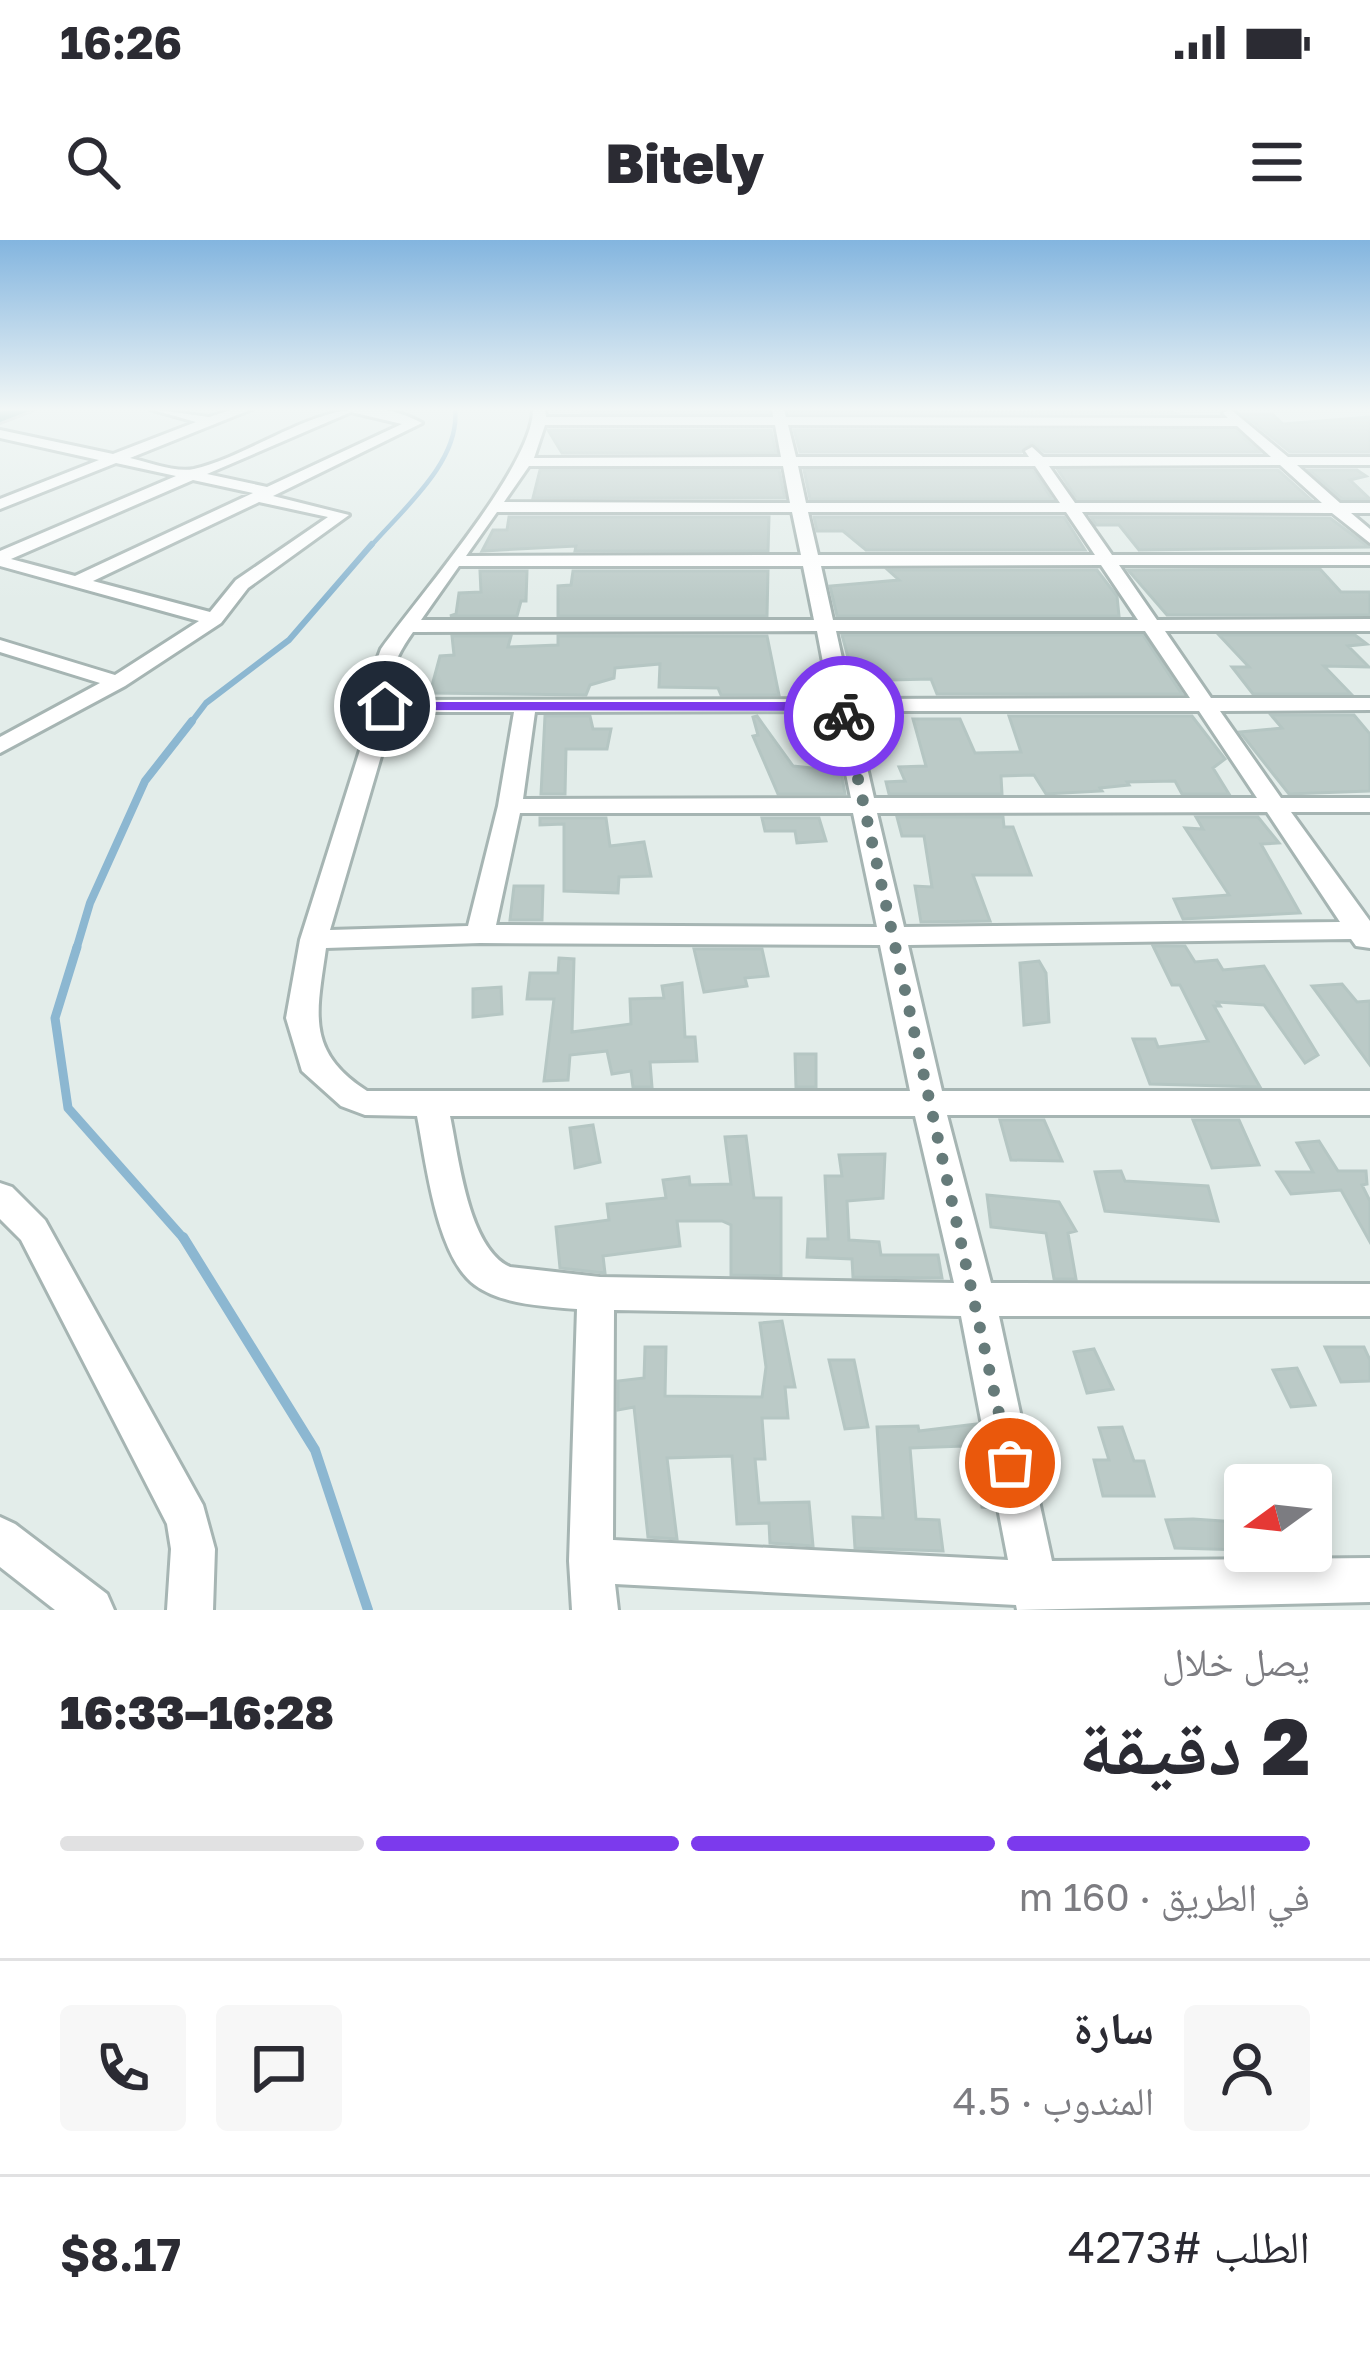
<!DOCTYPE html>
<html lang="ar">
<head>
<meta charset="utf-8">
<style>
	:root { --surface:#fff; --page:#f7f7f7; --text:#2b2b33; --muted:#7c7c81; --line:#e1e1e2; --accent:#7c3aed }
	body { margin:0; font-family:"Golos Text","Noto Naskh Arabic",sans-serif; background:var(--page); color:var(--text); direction:rtl; height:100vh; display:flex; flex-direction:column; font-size:45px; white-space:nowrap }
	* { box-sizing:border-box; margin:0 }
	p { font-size:39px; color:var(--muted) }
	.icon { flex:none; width:66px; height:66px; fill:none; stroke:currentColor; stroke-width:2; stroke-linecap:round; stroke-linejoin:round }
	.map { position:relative; height:1370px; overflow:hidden; direction:ltr }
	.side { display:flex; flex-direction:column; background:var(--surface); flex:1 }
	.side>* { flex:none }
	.needle { width:78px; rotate:255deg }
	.controls { position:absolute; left:1224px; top:1224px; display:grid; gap:24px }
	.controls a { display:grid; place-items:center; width:108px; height:108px; border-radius:12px; background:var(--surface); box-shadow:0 6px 18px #0003; font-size:60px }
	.pin { position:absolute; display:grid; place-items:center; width:102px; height:102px; color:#fff; margin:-51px; border:6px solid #fff; border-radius:50%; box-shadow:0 3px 12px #0007 }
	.courier { position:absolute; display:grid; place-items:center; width:120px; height:120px; margin:-60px; border:9px solid #7c3aed; border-radius:50%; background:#fff; color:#222; box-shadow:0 3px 15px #0007 }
	.head em { font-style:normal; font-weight:800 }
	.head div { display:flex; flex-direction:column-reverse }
	.head { display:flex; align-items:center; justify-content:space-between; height:204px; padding:0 60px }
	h1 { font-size:78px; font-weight:800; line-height:90px }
	.bar { display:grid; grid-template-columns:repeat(4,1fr); gap:18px 12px; align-content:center; height:144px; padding:0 60px }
	.bar i { height:15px; border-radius:9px; background:var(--line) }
	.bar .active { background:var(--accent) }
	.bar p { grid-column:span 4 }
	.line { display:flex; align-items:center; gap:30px; padding:0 60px; border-top:3px solid var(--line) }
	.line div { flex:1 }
	.round { display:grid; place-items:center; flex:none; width:126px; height:126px; border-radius:12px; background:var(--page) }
	.status { display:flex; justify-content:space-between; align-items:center; height:84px; padding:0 60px; background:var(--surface); direction:ltr }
	.status svg { height:33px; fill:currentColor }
	header { display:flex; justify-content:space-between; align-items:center; height:156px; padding:0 60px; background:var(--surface); font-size:54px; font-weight:800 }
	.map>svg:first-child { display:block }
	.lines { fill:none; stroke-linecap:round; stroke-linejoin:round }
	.stream-far4 { stroke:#8cb7d1; stroke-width:4.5 }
	.stream-far3 { stroke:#8cb7d1; stroke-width:6 }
	.stream-far2 { stroke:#8cb7d1; stroke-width:8 }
	.stream-far1 { stroke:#8cb7d1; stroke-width:9 }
	.stream { stroke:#8cb7d1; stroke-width:10 }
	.building { fill:#bbcac7; stroke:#b5c6c3; stroke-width:3 }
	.minor-casing { stroke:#a6b5b3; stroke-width:6 }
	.major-casing { stroke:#c1c9c9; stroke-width:6 }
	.minor { fill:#fff; fill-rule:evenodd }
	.major { fill:#68a2a0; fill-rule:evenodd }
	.route { fill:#7c3aed }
	.done { stroke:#667b7a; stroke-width:12; stroke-dasharray:0 21.6 }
</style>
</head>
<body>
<div class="status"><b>16:26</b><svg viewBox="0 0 49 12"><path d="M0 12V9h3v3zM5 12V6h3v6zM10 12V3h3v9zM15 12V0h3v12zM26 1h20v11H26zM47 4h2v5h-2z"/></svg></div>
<header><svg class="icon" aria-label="menu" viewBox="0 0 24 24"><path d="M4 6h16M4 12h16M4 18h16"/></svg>Bitely<svg class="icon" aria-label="search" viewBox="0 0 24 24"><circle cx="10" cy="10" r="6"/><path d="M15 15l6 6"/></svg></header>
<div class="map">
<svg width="1370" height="1370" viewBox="0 0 1370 1370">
	<rect width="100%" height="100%" fill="#e3edea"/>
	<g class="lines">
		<path class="stream-far4" d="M370,307C402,270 461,221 455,169"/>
		<path class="stream-far3" d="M190,484L206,463L289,400L372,304"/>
		<path class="stream-far2" d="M76,710L90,663L145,541L192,481"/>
		<path class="stream-far1" d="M77,707L55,778L68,868L185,1000"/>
		<path class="stream" d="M183,997L315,1210L368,1370"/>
	</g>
	<path class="building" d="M583,169H768V172H582Z
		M789,169L988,173L1168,169L1175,173L790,172Z
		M1243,174H1272L1283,184L1370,177V212H1290Z
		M548,190H771L776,213H562Z
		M794,190H1235L1259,212H1045L1032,203L1021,212H800Z
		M540,230H779L785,258H533Z
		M804,230H1033L1052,259H810Z
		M1058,230H1278L1310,259H1077Z
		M1309,230H1357L1366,236L1350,240L1370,259H1342Z
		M509,277H769L768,311H575L576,306L482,311L493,290H507Z
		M814,277H1064L1085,310H866L843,291H817Z
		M1091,277L1330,278L1369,307L1139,310L1119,285H1096Z
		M1320,329L1341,352H1370V375H1167L1128,330Z
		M888,330H1097L1117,356L1119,376H837L830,346L899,340Z
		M480,331H527L526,361H521L517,376H450L456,374L459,353L481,352Z
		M573,331H768L767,376H558V346L571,345Z
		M842,395H1143L1182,454H937L931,439L889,440L890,454H858Z
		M1219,395H1355L1367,404L1348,406L1369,427L1324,426L1351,454H1253L1232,427H1249Z
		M452,396H511L508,407L558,405V396H767L779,455H721L718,448L659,447L660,424L615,428L614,438L590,445L586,455L430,453L440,416L454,415Z
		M1271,475H1354L1370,494V551L1289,554L1240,492L1282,488Z
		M545,476H590L593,489H611L607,509H566L565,554H541Z
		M757,476L793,526L841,531L845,554H778L753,496L758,495L753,477Z
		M1009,476H1192L1225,519L1213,528L1229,554H1182L1175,541L1127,542L1129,545L1100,548L1102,551L1046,554L1034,535L1001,536L1002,554H889L886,542L905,541L899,527L926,526L913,479H960L975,513L1021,512Z
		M897,577H1003L1004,587H1013L1031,635H973L990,681L921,682L915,646L932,647L924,596H902Z
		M1196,577H1258L1279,603L1261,604L1300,673L1183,679L1174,659L1229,655L1185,588L1203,589Z
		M540,578H606L610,606L644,602L651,636L619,637L618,653L564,651V584L540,585Z
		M762,578H819L826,601L797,603L795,591H765Z
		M514,646H543L542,680H510Z
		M1153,706H1185L1195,722L1217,720L1223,730L1264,726L1318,815L1305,823L1264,765L1217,762L1220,766H1214L1260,847L1150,844L1133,799H1155L1158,807L1208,801L1180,745H1172Z
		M694,709H762L768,736L745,738L747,746L704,752Z
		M559,718L574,719L572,792L631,784L630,759L664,758L662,746L682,743L685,797H695L697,821L650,822L652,847H633L631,831L612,834L607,811L570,815L568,840L544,841L554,759H527L530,733H558Z
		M1039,721L1046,733L1049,782L1024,785L1020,723Z
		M1342,744L1357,762L1370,761V825L1312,746Z
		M501,747L502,774L473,777V749Z
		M795,814H816V847H796Z
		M1000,880H1044L1062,921L1011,920Z
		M1193,880H1239L1259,925L1212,928Z
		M593,885L600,922L575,928L570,888Z
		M746,896L754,958H781V1036L731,1035V985L722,981H677L680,1006L603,1016L605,1033L560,1028L556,987L609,980L607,964L666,958L663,940L689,937L690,945L731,944L725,897Z
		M1319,901L1338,931H1366L1367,944L1362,945L1370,961V1002L1341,950L1291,954L1277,932H1313L1297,903Z
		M885,914L883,958L847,961L849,1000L879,1002L881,1015H938L942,1038L853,1037L852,1019L807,1017L808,999H828L825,936H842L839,915Z
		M1121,931L1125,941L1208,946L1218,981L1105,971L1095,932Z
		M987,955L1059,962L1076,991L1068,993L1076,1039H1054L1046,993L991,987Z
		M782,1081L795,1147H785L788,1178H762L765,1219H755L759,1263L809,1262L813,1306L770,1303L769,1283L737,1284L732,1216L667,1218L677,1299L648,1297L634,1167L618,1170V1141L644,1138L645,1107H666L665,1156L762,1157L766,1127L760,1083Z
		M1325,1107H1364L1370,1120V1141L1341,1142Z
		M1094,1109L1113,1149L1087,1153L1074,1112Z
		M829,1120H854L868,1187L845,1189Z
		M1297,1128L1315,1165L1291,1167L1273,1130Z
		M977,1184L993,1268L982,1267L976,1232H972L965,1206L910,1208L916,1279L939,1280L943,1311L855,1308L853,1277L883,1278L877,1187L918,1186L919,1191Z
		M1122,1187L1134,1221H1144L1154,1256H1103L1094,1220H1109L1099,1188Z
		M1193,1279L1236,1282L1244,1310L1175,1308L1166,1280Z"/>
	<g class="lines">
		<g class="minor-casing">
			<path id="minor" d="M150,169L209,177L234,169H252L130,218C148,222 176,233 194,229C271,210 340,138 422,183L273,256L349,275L248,348L221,383L125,446L0,513V497L100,443L0,412V400L115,435L199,381L0,326V311L176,236L116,223L0,269V259L99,220L0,198V190L113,214L196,182ZM351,172L402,184L267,247L207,234ZM193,240L253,253L75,336L11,319ZM259,262L328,277L236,340L210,372L93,341Z
				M533,169H545L546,177H773L772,169H784L786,177L1228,178L1223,173L1230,169L1288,217H1370V225H1297L1340,263H1370V273H1351L1370,289V303L1332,273L1082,272L1112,315H1370V325H1119L1157,380L1370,379V391H1165L1211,458H1370V470L1220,471L1281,558H1370V572H1291L1370,681V708L1356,706L1351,699L908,705L942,851H1370V875H947L991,1043L1370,1044V1076H999L1052,1321L1370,1318V1362L1017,1370L1016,1365L615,1344L618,1370H572L569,1321L577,1069C545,1066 502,1065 475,1045C436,1017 426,921 417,876L365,875L341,866L302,831L286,778L300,700L374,466L368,444L381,409C417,358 534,225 533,169ZM545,185H775L781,217L534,218ZM788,185L1237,186L1271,217H1043L1032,207L1025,211L1029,217H796ZM1280,225L1322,263H1075L1049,226ZM529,226H783L790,263L504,262ZM798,226H1035L1060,263H806ZM497,272H792L801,315L466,316ZM808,272H1066L1095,315H818ZM1101,325L1138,380H833L821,326ZM459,326H803L814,380H421ZM817,391L830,459L393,460C385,435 399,412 413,392ZM836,391H1145L1190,458L851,459ZM833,471L851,558L523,559L535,472ZM854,471H1199L1257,558H874ZM394,472H514L498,566L468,686L330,690ZM1267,572L1340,682L904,687L877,573ZM520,573H853L877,687L496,685ZM480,703L880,705L910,851H367C305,811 317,773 326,708ZM450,876H915L954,1043L600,1037L510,1027C468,1008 459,918 450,876ZM614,1070L961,1076L1008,1320L613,1300Z
				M0,943L12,947L45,980L203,1265L215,1309L213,1370H167L171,1309L167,1284L21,1000L0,979Z
				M0,1277L15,1284L107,1354L114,1370H55L0,1327Z"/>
		</g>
		<g class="major-casing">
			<path id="major" d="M11,169H34L0,182V172Z"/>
		</g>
		<use href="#minor" class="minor"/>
		<use href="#major" class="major"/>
	</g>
	<linearGradient id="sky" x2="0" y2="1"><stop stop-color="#83b5df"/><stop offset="0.47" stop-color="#f2f7f6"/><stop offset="1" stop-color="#f2f7f6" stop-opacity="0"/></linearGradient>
	<rect width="1370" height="360" fill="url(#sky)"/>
	<path class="route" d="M380,462H842L847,463L852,476L839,479L835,471L385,470L380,469Z"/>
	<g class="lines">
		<path class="done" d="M844,476L1010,1223"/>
	</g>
</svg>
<div class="controls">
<a><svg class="needle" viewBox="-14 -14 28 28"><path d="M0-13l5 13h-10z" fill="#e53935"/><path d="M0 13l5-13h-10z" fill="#7c7c81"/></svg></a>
</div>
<div class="pin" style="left:1010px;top:1223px;background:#ea580c"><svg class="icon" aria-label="bag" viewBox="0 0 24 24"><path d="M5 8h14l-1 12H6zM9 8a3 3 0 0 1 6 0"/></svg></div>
<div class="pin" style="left:385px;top:466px;background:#1f2937"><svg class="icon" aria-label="home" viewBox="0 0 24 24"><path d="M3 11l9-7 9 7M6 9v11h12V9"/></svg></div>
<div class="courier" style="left:844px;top:476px"><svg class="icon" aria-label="bike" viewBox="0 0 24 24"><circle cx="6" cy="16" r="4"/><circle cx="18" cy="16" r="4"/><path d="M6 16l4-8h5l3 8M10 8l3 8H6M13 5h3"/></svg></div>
</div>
<section class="side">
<div class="head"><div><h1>2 دقيقة</h1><p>يصل خلال</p></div><em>16:28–16:33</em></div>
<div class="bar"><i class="active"></i><i class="active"></i><i class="active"></i><i></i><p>في الطريق · 160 m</p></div>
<div class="line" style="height:216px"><a class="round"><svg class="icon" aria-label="person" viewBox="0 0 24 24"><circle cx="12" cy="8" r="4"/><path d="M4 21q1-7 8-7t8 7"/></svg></a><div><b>سارة</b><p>المندوب · 4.5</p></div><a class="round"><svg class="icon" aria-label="chat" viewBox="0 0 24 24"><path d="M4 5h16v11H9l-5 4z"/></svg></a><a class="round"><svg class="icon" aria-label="phone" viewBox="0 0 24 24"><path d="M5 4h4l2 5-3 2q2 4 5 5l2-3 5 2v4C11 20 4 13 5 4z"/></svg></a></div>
<div class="line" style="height:156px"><div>الطلب #4273</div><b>$8.17</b></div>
</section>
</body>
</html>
